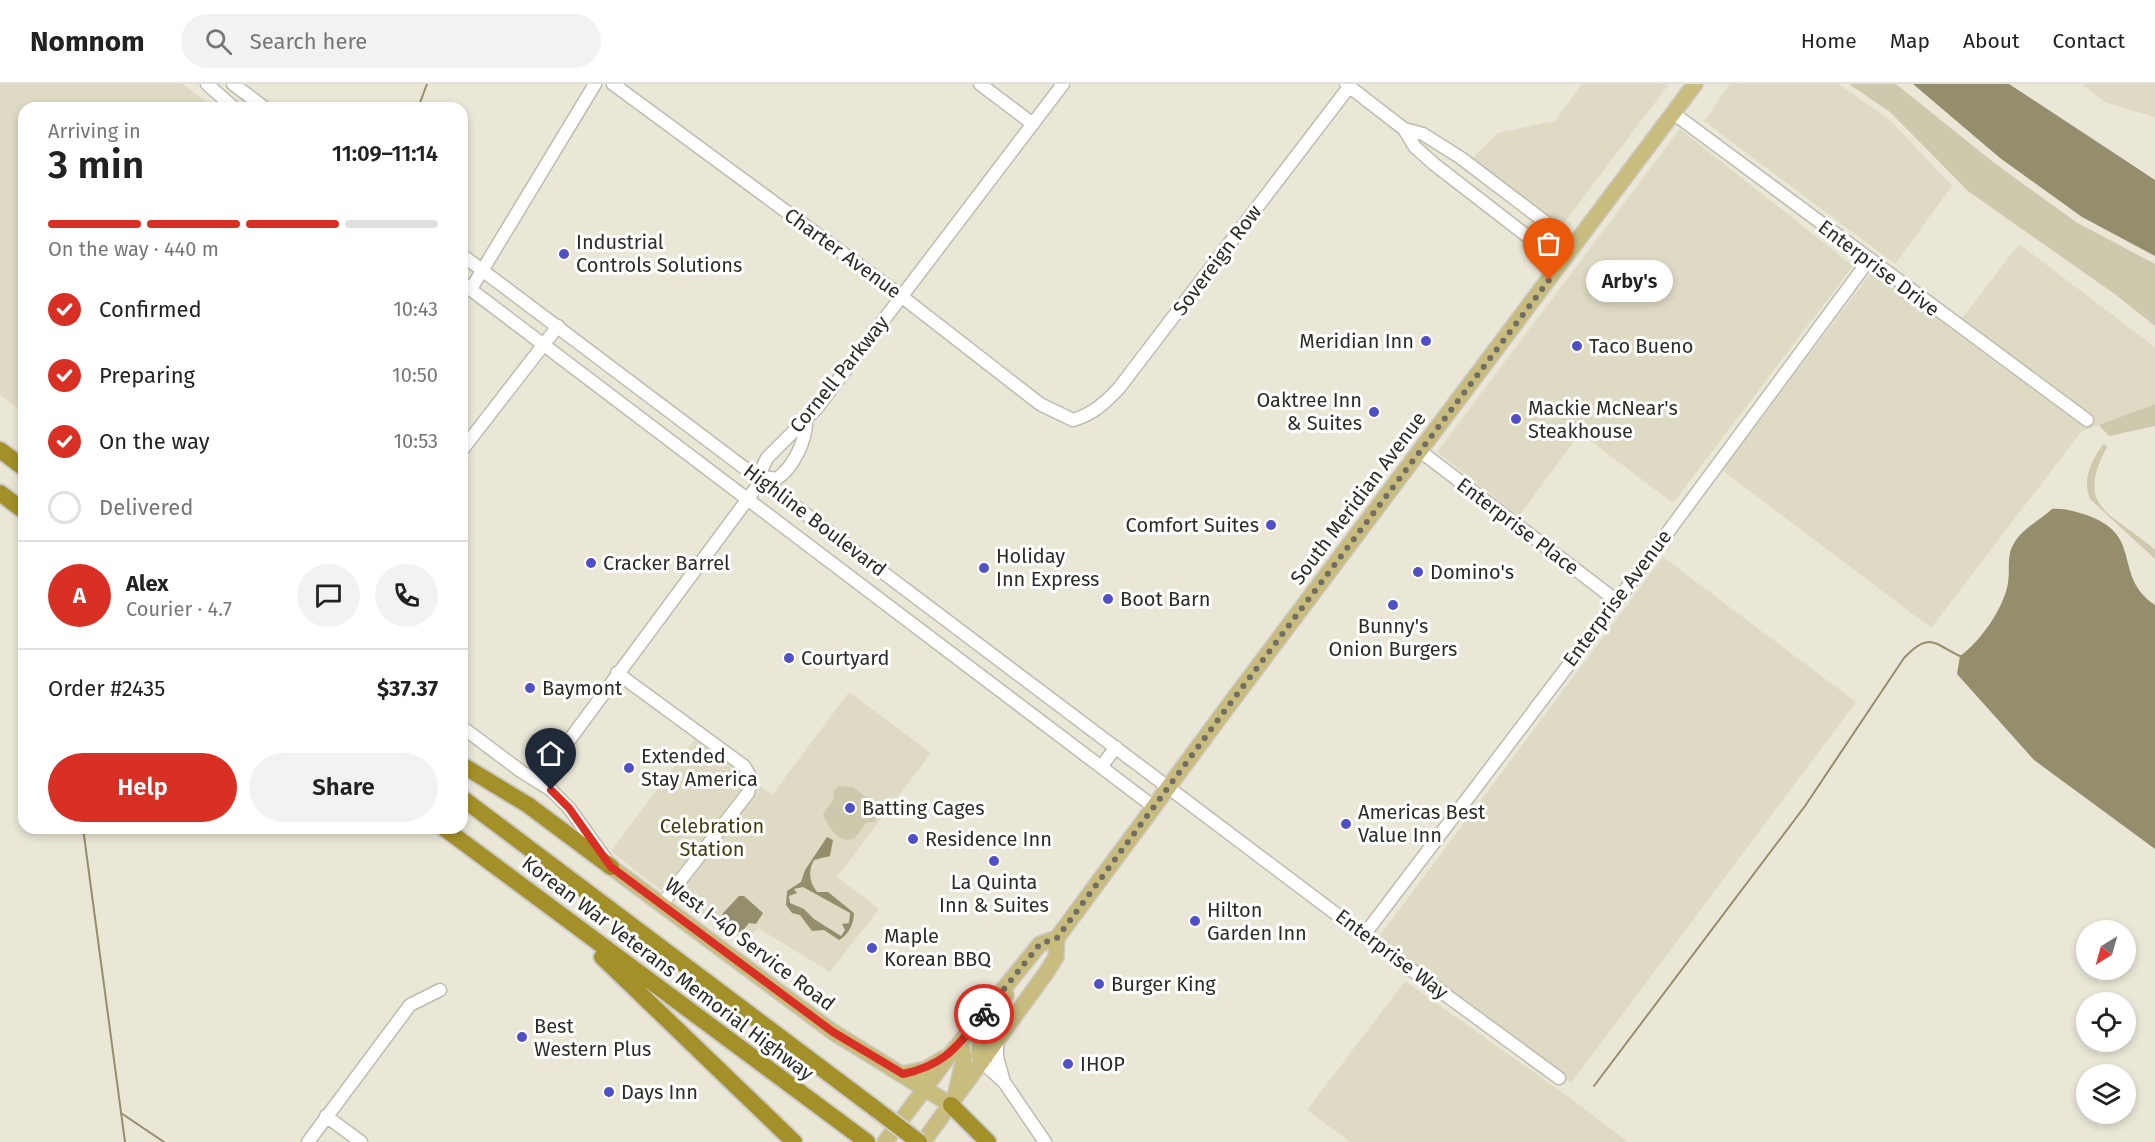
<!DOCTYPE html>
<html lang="en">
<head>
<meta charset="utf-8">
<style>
	:root { --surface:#fff; --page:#f2f2f2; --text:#222; --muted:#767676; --line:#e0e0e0; --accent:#d93025 }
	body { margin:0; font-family:"Fira Sans",sans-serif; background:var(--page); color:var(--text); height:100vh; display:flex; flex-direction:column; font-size:22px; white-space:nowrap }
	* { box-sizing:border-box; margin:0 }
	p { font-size:20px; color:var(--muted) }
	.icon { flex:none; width:33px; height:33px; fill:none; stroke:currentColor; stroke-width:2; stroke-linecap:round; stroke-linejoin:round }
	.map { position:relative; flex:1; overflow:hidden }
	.sheet { position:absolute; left:18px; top:18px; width:450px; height:732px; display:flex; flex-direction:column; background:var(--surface); border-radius:18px; box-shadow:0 3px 9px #0003 }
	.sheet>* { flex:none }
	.needle { width:39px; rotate:217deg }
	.controls { position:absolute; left:2076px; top:836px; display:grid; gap:12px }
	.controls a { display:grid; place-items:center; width:60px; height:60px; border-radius:50%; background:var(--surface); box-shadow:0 3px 9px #0003; font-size:30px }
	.pin { position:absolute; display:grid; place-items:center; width:51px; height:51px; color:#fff; margin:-62px -26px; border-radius:50% 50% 50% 0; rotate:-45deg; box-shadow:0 0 6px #0007 }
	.pin .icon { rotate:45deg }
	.courier { position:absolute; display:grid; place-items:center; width:60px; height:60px; margin:-30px; border:4px solid #d93025; border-radius:50%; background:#fff; color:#222; box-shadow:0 2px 8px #0007 }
	.bubble { position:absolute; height:42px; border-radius:21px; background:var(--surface); box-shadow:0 3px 9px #0003; font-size:20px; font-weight:600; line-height:42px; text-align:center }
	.overview em { font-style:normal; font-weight:600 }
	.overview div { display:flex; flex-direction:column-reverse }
	.overview { display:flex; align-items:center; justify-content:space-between; height:102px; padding:0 30px }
	h1 { font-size:39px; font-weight:600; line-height:45px }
	.bar { display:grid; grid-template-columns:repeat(4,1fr); gap:9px 6px; align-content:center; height:72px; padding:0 30px }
	.bar i { height:8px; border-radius:4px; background:var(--line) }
	.bar .current { background:var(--accent) }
	.bar p { grid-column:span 4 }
	.line { display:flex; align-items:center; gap:15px; padding:0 30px; border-top:2px solid var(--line) }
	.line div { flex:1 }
	.round { display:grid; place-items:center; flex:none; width:63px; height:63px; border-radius:32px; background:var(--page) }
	ol { padding:0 30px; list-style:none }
	li { display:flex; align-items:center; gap:18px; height:66px }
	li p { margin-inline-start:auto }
	li .icon { padding:6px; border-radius:50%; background:var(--accent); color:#fff; stroke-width:4 }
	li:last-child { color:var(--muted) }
	li i { width:33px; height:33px; border:3px solid var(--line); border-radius:50% }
	.button { display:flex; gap:12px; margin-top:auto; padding:12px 30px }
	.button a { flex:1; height:69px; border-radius:36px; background:var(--accent); color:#fff; font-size:24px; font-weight:600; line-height:69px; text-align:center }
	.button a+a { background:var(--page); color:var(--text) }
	header { display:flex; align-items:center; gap:36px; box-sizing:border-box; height:84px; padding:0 30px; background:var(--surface); border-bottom:2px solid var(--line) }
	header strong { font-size:28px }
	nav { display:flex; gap:33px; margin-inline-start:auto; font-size:21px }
	.search { width:420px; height:54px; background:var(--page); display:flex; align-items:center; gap:15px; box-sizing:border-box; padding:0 21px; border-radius:33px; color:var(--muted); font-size:22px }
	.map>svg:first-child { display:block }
	.built { fill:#dfdac4 }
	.green { fill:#cec8ad }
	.water { fill:#958e6c; fill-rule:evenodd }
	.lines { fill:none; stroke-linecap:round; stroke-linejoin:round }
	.stream { stroke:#958e6c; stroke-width:2 }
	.minor-casing { stroke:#bfbcad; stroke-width:15 }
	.major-casing { stroke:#cdcccb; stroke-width:18 }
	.highway-casing { stroke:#cdcccb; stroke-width:20 }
	.minor { stroke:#fff; stroke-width:12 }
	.major { stroke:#c8bc7e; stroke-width:15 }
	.highway { stroke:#a49028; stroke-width:16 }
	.highway-bridge-casing { stroke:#cdcccb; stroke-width:20; stroke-linecap:butt }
	.highway-bridge { stroke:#a49028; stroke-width:16 }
	.done { stroke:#706d64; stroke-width:6; stroke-dasharray:0 10.8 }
	.route { stroke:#d93025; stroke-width:8 }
	.poi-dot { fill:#4f50c6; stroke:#fff; stroke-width:2 }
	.labels { text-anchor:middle; stroke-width:6; stroke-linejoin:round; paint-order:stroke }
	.poi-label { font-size:20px; fill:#2e2c26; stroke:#fff; text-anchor:start }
	.street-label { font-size:20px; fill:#2e2c26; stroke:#fff }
	.park-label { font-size:20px; fill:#443b0d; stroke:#fff }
</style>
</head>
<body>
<header>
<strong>Nomnom</strong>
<div class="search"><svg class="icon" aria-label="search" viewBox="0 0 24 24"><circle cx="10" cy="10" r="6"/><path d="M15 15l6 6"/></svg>Search here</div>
<nav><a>Home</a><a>Map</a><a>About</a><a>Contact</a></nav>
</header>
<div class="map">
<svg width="2155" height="1058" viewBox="0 0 2155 1058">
	<rect width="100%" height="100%" fill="#eae7d7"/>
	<path class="built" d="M0,0H183L213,24H24V328L0,311Z
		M1582,0H1669L1561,143L1472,75L1498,49L1555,37Z
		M1730,0H1838L1890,36L1952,102L1895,180L1704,37Z
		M2082,0H2155V33L2105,18Z
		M1680,45L1853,182L1673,419L1580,349L1519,432L1437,368Z
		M2019,160L2155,263V320L2081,348L1931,544L1722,386L1874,185L1954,245Z
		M1663,473L1856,618L1571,999L1378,854Z
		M849,608L931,669L837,793L879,825L830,888L758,844L747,856L651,799L611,767L695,655L772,711Z
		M1405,897L1573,1016L1628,1058H1350L1307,1026Z"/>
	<path class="green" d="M1849,0H1896L1993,78L2076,138L2155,180V242L2116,211L1968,107L1890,28Z
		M2155,320V342L2109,352L2099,341Z
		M2104,360L2107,363C2073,426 2114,429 2155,466V475L2090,415C2082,396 2091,375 2104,360Z
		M838,702L853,703L871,717L876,737L866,739C862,744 858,753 852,755C838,760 827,741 823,730L834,715L833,708Z"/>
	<path class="water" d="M1913,0H2009L2155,96V172L2082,133L2000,74Z
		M2052,425C2064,424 2077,428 2089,432C2144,452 2112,492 2155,521V765L2034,676L1957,590L1960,572C1980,558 2004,524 2008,499C2010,488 2007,472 2012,463C2020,445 2038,438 2052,425Z
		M827,753L833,756L830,772L814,776C808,787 809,798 817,808H828L854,829C854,839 848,852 839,856L824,846L812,847L800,831L792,829L786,821L787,807L801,798L805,786ZM803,803L850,829L849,839L842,840L845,846L841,852L814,835L804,825L790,819L789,812L797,809L794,805Z
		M739,812H744L763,829L756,840L749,839L741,849L721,835L723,829Z"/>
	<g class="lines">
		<path class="stream" d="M418,24L427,0
			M83,744L125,1058
			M1594,1002L1805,722L1904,574C1930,546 1935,561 1962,573
			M121,1029L164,1058"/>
		<g class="minor-casing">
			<path id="minor" d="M207,0L234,24
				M233,0L265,24
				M613,0L901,212L1040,320L1073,336C1093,330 1105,319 1119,304L1349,3
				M980,0L1033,40
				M1346,0L1404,45L1415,63L1434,80L1545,166L1558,184
				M1673,29L2087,336
				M1404,45L1423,50L1461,74L1557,147L1572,167
				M462,171L1364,851L1559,994
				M462,199L1154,723
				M471,205L595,0
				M462,366L558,242
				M1420,367L1617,517
				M764,393L761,387L767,374L816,325L1063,0
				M764,393L776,395C793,385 807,355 806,336
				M617,589L744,682L751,694L748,709L662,820
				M462,643L522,688L551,706L569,724L605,774
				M1101,683L1116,663
				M539,697L764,393
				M1364,851L1617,517L1869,176
				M997,958V973L1004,998L1045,1058
				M982,978L1004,998
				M326,1032L361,1058
				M308,1058L410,921L440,906"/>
		</g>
		<g class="major-casing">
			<path id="major" d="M611,783L833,948L951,1021
				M982,978L979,970L980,961L1006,911
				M903,990L926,985L944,974
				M955,1012L964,974L960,959
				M885,1058L949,972L1040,860L1057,854
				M923,1058L1046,889L1056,873L1057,854L1229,621L1695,0"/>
		</g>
		<g class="highway-casing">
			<path id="highway" d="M0,366L24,384
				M0,409L24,427
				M462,681L528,721L611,783
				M462,714L877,1026
				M444,744L867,1058
				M602,873L794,1058
				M951,1021L988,1058"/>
		</g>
		<use href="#minor" class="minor"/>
		<use href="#major" class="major"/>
		<use href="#highway" class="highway"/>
		<g class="highway-bridge-casing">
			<path id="highway-bridge" d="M877,1026L919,1058"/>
		</g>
		<use href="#highway-bridge" class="highway-bridge"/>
	</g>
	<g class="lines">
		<path class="done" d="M984,930L1040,860L1057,854L1229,621L1549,196"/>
		<path class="route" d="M551,706L569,724L611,783L833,948L903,990C946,981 957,962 984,930"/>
	</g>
	<g class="poi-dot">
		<circle cx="564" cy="170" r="6"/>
		<circle cx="1426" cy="257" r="6"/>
		<circle cx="1577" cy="262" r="6"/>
		<circle cx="1374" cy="328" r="6"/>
		<circle cx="1516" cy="335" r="6"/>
		<circle cx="1271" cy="441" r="6"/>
		<circle cx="591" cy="479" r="6"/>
		<circle cx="984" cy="484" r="6"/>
		<circle cx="1418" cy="488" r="6"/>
		<circle cx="1108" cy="515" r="6"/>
		<circle cx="1393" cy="521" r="6"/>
		<circle cx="789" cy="574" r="6"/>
		<circle cx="530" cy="604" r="6"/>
		<circle cx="629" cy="684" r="6"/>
		<circle cx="850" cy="724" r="6"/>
		<circle cx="1346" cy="740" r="6"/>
		<circle cx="913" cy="755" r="6"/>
		<circle cx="994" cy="777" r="6"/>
		<circle cx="1195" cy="837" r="6"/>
		<circle cx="872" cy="864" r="6"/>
		<circle cx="1099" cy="900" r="6"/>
		<circle cx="522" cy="953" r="6"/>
		<circle cx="1068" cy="980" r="6"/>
		<circle cx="609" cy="1008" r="6"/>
	</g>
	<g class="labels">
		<g class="poi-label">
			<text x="576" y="165">Industrial<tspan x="576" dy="23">Controls Solutions</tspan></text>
			<text x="1414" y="264" text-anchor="end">Meridian Inn</text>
			<text x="1589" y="269">Taco Bueno</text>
			<text x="1362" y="323" text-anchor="end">Oaktree Inn<tspan x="1362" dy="23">&amp; Suites</tspan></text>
			<text x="1528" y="331">Mackie McNear's<tspan x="1528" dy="23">Steakhouse</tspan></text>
			<text x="1259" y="448" text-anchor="end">Comfort Suites</text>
			<text x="996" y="479">Holiday<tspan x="996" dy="23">Inn Express</tspan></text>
			<text x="603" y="486">Cracker Barrel</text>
			<text x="1430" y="495">Domino's</text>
			<text x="1120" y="522">Boot Barn</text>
			<text x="1393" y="549" text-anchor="middle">Bunny's<tspan x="1393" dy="23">Onion Burgers</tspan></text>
			<text x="801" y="581">Courtyard</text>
			<text x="542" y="611">Baymont</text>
			<text x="641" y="679">Extended<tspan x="641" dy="23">Stay America</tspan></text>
			<text x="862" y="731">Batting Cages</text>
			<text x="1358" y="735">Americas Best<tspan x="1358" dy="23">Value Inn</tspan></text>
			<text x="925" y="762">Residence Inn</text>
			<text x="994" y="805" text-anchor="middle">La Quinta<tspan x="994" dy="23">Inn &amp; Suites</tspan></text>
			<text x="1207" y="833">Hilton<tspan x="1207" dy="23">Garden Inn</tspan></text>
			<text x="884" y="859">Maple<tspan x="884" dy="23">Korean BBQ</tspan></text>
			<text x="1111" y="907">Burger King</text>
			<text x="534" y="949">Best<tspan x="534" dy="23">Western Plus</tspan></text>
			<text x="1080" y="987">IHOP</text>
			<text x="621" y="1015">Days Inn</text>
		</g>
		<g class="street-label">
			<text transform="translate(843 169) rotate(36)" y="7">Charter Avenue</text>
			<text transform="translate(1217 176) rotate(-53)" y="7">Sovereign Row</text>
			<text transform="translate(1879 184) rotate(37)" y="7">Enterprise Drive</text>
			<text transform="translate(839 290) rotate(-51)" y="7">Cornell Parkway</text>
			<text transform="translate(1358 414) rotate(-53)" y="7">South Meridian Avenue</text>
			<text transform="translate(815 436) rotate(37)" y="7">Highline Boulevard</text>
			<text transform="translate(1518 442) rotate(37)" y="7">Enterprise Place</text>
			<text transform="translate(1617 514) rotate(-53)" y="7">Enterprise Avenue</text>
			<text transform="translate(750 860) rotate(37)" y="7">West I-40 Service Road</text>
			<text transform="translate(1392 870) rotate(37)" y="7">Enterprise Way</text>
			<text transform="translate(668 884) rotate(37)" y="7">Korean War Veterans Memorial Highway</text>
		</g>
		<g class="park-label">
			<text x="712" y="749">Celebration<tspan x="712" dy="23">Station</tspan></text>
		</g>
	</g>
</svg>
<div class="controls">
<a><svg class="needle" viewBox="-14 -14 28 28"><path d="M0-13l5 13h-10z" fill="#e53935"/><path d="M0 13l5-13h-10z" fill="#767676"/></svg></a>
<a><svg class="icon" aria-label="locate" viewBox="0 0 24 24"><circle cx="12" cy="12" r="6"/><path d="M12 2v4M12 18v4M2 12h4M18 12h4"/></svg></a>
<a><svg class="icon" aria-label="layers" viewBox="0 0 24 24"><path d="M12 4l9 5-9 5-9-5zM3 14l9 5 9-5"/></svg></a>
</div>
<div class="pin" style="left:1549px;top:196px;background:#ea580c"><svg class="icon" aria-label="bag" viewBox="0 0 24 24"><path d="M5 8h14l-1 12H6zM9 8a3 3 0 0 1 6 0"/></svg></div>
<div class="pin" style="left:551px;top:706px;background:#1f2937"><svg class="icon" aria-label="home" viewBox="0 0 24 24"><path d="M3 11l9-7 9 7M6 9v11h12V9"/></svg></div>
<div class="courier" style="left:984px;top:930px"><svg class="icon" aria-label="bike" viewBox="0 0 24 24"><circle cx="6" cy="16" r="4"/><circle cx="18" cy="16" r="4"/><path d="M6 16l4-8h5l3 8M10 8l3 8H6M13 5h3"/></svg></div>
<div class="bubble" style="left:1586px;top:176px;width:87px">Arby's</div>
<section class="sheet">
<div class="overview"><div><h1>3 min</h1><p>Arriving in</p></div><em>11:09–11:14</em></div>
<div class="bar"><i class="current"></i><i class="current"></i><i class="current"></i><i></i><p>On the way · 440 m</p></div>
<ol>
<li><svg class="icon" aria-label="check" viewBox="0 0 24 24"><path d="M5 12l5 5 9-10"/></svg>Confirmed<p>10:43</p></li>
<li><svg class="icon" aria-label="check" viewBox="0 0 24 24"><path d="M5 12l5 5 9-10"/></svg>Preparing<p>10:50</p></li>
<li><svg class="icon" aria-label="check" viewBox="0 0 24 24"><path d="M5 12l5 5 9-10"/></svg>On the way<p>10:53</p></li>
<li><i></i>Delivered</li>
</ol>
<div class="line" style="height:108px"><b class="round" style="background:var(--accent);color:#fff">A</b><div><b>Alex</b><p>Courier · 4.7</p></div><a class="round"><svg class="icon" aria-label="chat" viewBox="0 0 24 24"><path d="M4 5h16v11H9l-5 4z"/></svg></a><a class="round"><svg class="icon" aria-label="phone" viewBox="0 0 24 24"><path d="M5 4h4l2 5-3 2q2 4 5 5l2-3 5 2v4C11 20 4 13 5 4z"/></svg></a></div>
<div class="line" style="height:78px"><div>Order #2435</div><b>$37.37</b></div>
<div class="button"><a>Help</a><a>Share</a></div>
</section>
</div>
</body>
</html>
